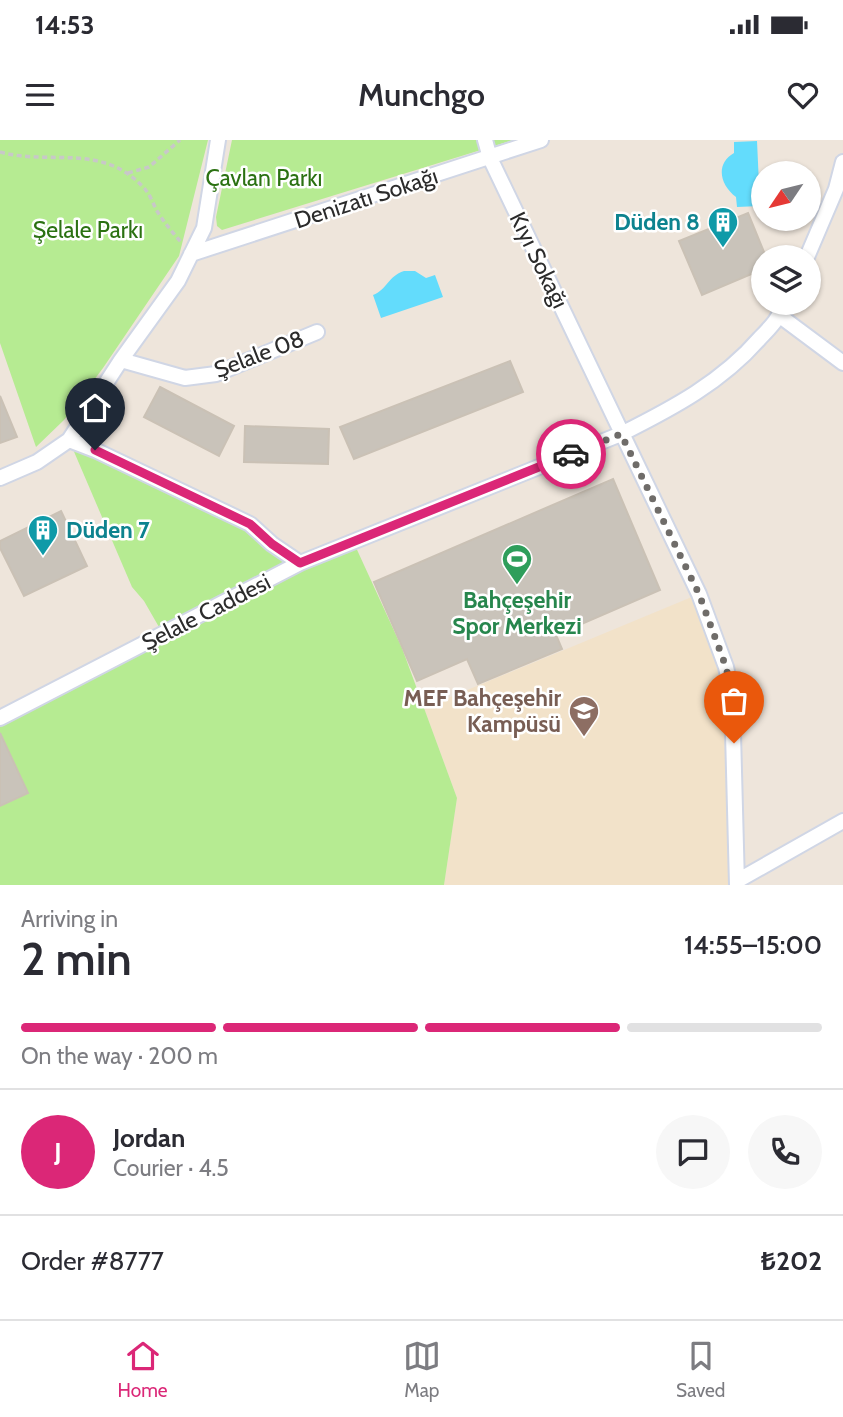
<!DOCTYPE html>
<html lang="en">
<head>
<meta charset="utf-8">
<style>
	:root { --surface:#fff; --page:#f7f7f7; --text:#2b2b33; --muted:#7c7c81; --line:#e1e1e2; --accent:#db2777 }
	body { margin:0; font-family:Cabin,sans-serif; background:var(--page); color:var(--text); height:100vh; display:flex; flex-direction:column; font-size:26px; white-space:nowrap }
	* { box-sizing:border-box; margin:0 }
	p { font-size:23px; color:var(--muted) }
	.icon { flex:none; width:38px; height:38px; fill:none; stroke:currentColor; stroke-width:2; stroke-linecap:round; stroke-linejoin:round }
	.map { position:relative; height:745px; overflow:hidden }
	.details { display:flex; flex-direction:column; background:var(--surface); flex:1 }
	.details>* { flex:none }
	.needle { width:46px; rotate:235deg }
	.buttons { position:absolute; left:751px; top:21px; display:grid; gap:14px }
	.buttons a { display:grid; place-items:center; width:70px; height:70px; border-radius:50%; background:var(--surface); box-shadow:0 2px 5px #0004; font-size:35px }
	.pin { position:absolute; display:grid; place-items:center; width:60px; height:60px; color:#fff; margin:-72px -30px; border-radius:50% 50% 50% 0; rotate:-45deg; box-shadow:0 0 7px #0007 }
	.pin .icon { rotate:45deg }
	.courier { position:absolute; display:grid; place-items:center; width:70px; height:70px; margin:-35px; border:5px solid #db2777; border-radius:50%; background:#fff; color:#222; box-shadow:0 2px 9px #0007 }
	.overview em { font-style:normal; font-weight:600 }
	.overview div { display:flex; flex-direction:column-reverse }
	.overview { display:flex; align-items:center; justify-content:space-between; height:119px; padding:0 21px }
	h1 { font-size:46px; font-weight:600; line-height:52px }
	.bar { display:grid; grid-template-columns:repeat(4,1fr); gap:10px 7px; align-content:center; height:84px; padding:0 21px }
	.bar i { height:9px; border-radius:5px; background:var(--line) }
	.bar .active { background:var(--accent) }
	.bar p { grid-column:span 4 }
	.line { display:flex; align-items:center; gap:18px; padding:0 21px; border-top:2px solid var(--line) }
	.line div { flex:1 }
	.round { display:grid; place-items:center; flex:none; width:74px; height:74px; border-radius:37px; background:var(--page) }
	.status { display:flex; justify-content:space-between; align-items:center; height:49px; padding:0 35px; background:var(--surface); direction:ltr }
	.status svg { height:19px; fill:currentColor }
	header { display:flex; justify-content:space-between; align-items:center; height:91px; padding:0 21px; background:var(--surface); font-size:32px; font-weight:600 }
	.dock { display:flex; justify-content:space-around; align-items:center; height:98px; border-top:2px solid var(--line); background:var(--surface); font-size:19px; color:var(--muted) }
	.dock a { display:grid; justify-items:center; gap:4px }
	.dock .active { color:var(--accent) }
	.map>svg:first-child { display:block }
	.education { fill:#f2e2c9 }
	.green { fill:#b6eb92 }
	.water { fill:#63dcfc }
	.building { fill:#c9c3ba; stroke:#cac1b5; stroke-width:2 }
	.lines { fill:none; stroke-linecap:round; stroke-linejoin:round }
	.minor-casing { stroke:#d0d6e5; stroke-width:18 }
	.path { stroke:#c8c8c8; stroke-width:3.5; stroke-dasharray:5 3.5; stroke-linecap:butt }
	.minor { stroke:#fff; stroke-width:14 }
	.done { stroke:#6f6c69; stroke-width:7; stroke-dasharray:0 12.6 }
	.route { stroke:#db2777; stroke-width:9 }
	.labels { text-anchor:middle; stroke-width:5; stroke-linejoin:round; paint-order:stroke }
	.park-label { font-size:23px; fill:#2b7112; stroke:#fff }
	.street-label { font-size:23px; fill:#2b2b2b; stroke:#fff }
	.culture-label { font-size:23px; font-weight:bold; fill:#0d838f; stroke:#fff; text-anchor:end }
	.leisure-label { font-size:23px; font-weight:bold; fill:#27864d; stroke:#fff }
	.education-label { font-size:23px; font-weight:bold; fill:#785e54; stroke:#fff; text-anchor:end }
</style>
</head>
<body>
<div class="status"><b>14:53</b><svg viewBox="0 0 49 12"><path d="M0 12V9h3v3zM5 12V6h3v6zM10 12V3h3v9zM15 12V0h3v12zM26 1h20v11H26zM47 4h2v5h-2z"/></svg></div>
<header><svg class="icon" aria-label="menu" viewBox="0 0 24 24"><path d="M4 6h16M4 12h16M4 18h16"/></svg>Munchgo<svg class="icon" aria-label="heart" viewBox="0 0 24 24"><path d="M12 20l-8-8c-3-5 5-10 8-4 3-6 11-1 8 4z"/></svg></header>
<div class="map">
<svg width="843" height="745" viewBox="0 0 843 745">
	<rect width="100%" height="100%" fill="#eee5db"/>
	<path class="education" d="M699,454L726,527L737,745H444L457,658L424,568Z"/>
	<path class="green" d="M0,0H208L179,116L103,228L64,280L36,307L0,203Z
		M232,0H513L222,90L217,86L216,77Z
		M69,300L250,384L300,423L353,401L402,508L457,658L444,745H0V578L163,494L144,461L132,447Z"/>
	<path class="water" d="M757,1L760,66L737,67L736,57C720,45 715,24 734,13V2Z
		M404,131H415L426,138L435,135L443,157L381,178L373,155C387,150 388,136 404,131Z"/>
	<path class="building" d="M748,73L766,117H763V129L702,155L679,101Z
		M510,221L523,252L354,319L340,287Z
		M160,247L234,286L219,316L144,277Z
		M0,256L17,297L0,303Z
		M245,286L329,289L328,324L244,322Z
		M613,339L660,450L556,495L562,509L478,544L467,519L417,541L374,442Z
		M61,371L87,426L24,456L0,408V401Z
		M0,593L28,653L0,666Z"/>
	<g class="lines">
		<g class="minor-casing">
			<path id="minor" d="M485,0L490,18L699,454L726,527L732,555L737,745
				M191,114L541,0
				M807,117L836,49L843,22
				M780,176L843,223
				M121,220L185,238L216,234L317,192
				M69,300L121,220L178,141L204,88L218,0
				M0,338L37,322L69,300L95,310L250,384L272,404L300,423
				M0,578L300,423L621,294C673,268 722,242 760,198C771,187 780,177 785,163
				M737,741L843,681"/>
		</g>
		<path class="path" d="M0,12C51,26 102,2 144,48C150,54 153,64 157,71C164,82 172,92 181,102
			M128,33L149,27L180,0"/>
		<use href="#minor" class="minor"/>
	</g>
	<g class="lines">
		<path class="done" d="M571,314L621,294L699,454L726,527L732,555L734,603"/>
		<path class="route" d="M95,310L250,384L272,404L300,423L571,314"/>
	</g>
	<defs>
		<g id="building-pin" transform="scale(1.575)"><path d="M0 17L-7.5 6A9.5 9.5 0 1 1 7.5 6Z" fill="#0f9aa8" stroke="#fff"/><path d="M-4-6H4V6H1V3H-1V6H-4ZM-2.5-4.3h1.7v1.8h-1.7ZM.8-4.3h1.7v1.8H.8ZM-2.5-1h1.7V.8h-1.7ZM.8-1h1.7V.8H.8Z" fill="#fff"/></g>
		<g id="stadium-pin" transform="scale(1.575)"><path d="M0 17L-7.5 6A9.5 9.5 0 1 1 7.5 6Z" fill="#2e9e5b" stroke="#fff"/><path d="M0-5a6.5 5 0 1 0 0 10a6.5 5 0 1 0 0-10ZM-3.5-1.8h7v3.6h-7Z" fill="#fff"/></g>
		<g id="school-pin" transform="scale(1.575)"><path d="M0 17L-7.5 6A9.5 9.5 0 1 1 7.5 6Z" fill="#8d6e63" stroke="#fff"/><path d="M0-5L7-2L0 1L-7-2ZM-4 1L0 2.5L4 1V4Q0 6-4 4Z" fill="#fff"/></g>
	</defs>
	<g fill-rule="evenodd">
		<use href="#building-pin" x="723" y="82"/>
		<use href="#building-pin" x="43" y="390"/>
		<use href="#stadium-pin" x="517" y="419"/>
		<use href="#school-pin" x="584" y="571"/>
	</g>
	<g class="labels">
		<g class="park-label">
			<text x="264" y="46">Çavlan Parkı</text>
			<text x="88" y="98">Şelale Parkı</text>
		</g>
		<g class="street-label">
			<text transform="translate(366 58) rotate(-18)" y="8">Denizatı Sokağı</text>
			<text transform="translate(539 120) rotate(64)" y="8">Kıyı Sokağı</text>
			<text transform="translate(259 214) rotate(-21)" y="8">Şelale 08</text>
			<text transform="translate(206 472) rotate(-27)" y="8">Şelale Caddesi</text>
		</g>
		<g class="culture-label">
			<text x="700" y="90">Düden 8</text>
			<text x="66" y="398" text-anchor="start">Düden 7</text>
		</g>
		<g class="leisure-label">
			<text x="517" y="468">Bahçeşehir<tspan x="517" dy="26">Spor Merkezi</tspan></text>
		</g>
		<g class="education-label">
			<text x="561" y="566">MEF Bahçeşehir<tspan x="561" dy="26">Kampüsü</tspan></text>
		</g>
	</g>
</svg>
<div class="buttons">
<a><svg class="needle" viewBox="-14 -14 28 28"><path d="M0-13l5 13h-10z" fill="#e53935"/><path d="M0 13l5-13h-10z" fill="#7c7c81"/></svg></a>
<a><svg class="icon" aria-label="layers" viewBox="0 0 24 24"><path d="M12 4l9 5-9 5-9-5zM3 14l9 5 9-5"/></svg></a>
</div>
<div class="pin" style="left:734px;top:603px;background:#ea580c"><svg class="icon" aria-label="bag" viewBox="0 0 24 24"><path d="M5 8h14l-1 12H6zM9 8a3 3 0 0 1 6 0"/></svg></div>
<div class="pin" style="left:95px;top:310px;background:#1f2937"><svg class="icon" aria-label="home" viewBox="0 0 24 24"><path d="M3 11l9-7 9 7M6 9v11h12V9"/></svg></div>
<div class="courier" style="left:571px;top:314px"><svg class="icon" aria-label="car" viewBox="0 0 24 24"><path d="M5 17H2v-5l4-1 3-4h7l3 4 3 1v5h-3M9 17h6M6 11h13"/><circle cx="7" cy="17" r="2"/><circle cx="17" cy="17" r="2"/></svg></div>
</div>
<section class="details">
<div class="overview"><div><h1>2 min</h1><p>Arriving in</p></div><em>14:55–15:00</em></div>
<div class="bar"><i class="active"></i><i class="active"></i><i class="active"></i><i></i><p>On the way · 200 m</p></div>
<div class="line" style="height:126px"><b class="round" style="background:var(--accent);color:#fff">J</b><div><b>Jordan</b><p>Courier · 4.5</p></div><a class="round"><svg class="icon" aria-label="chat" viewBox="0 0 24 24"><path d="M4 5h16v11H9l-5 4z"/></svg></a><a class="round"><svg class="icon" aria-label="phone" viewBox="0 0 24 24"><path d="M5 4h4l2 5-3 2q2 4 5 5l2-3 5 2v4C11 20 4 13 5 4z"/></svg></a></div>
<div class="line" style="height:91px"><div>Order #8777</div><b>₺202</b></div>
</section>
<nav class="dock">
<a class="active"><svg class="icon" aria-label="home" viewBox="0 0 24 24"><path d="M3 11l9-7 9 7M6 9v11h12V9"/></svg>Home</a>
<a><svg class="icon" aria-label="map" viewBox="0 0 24 24"><path d="M3 6l6-2 6 2 6-2v14l-6 2-6-2-6 2zM9 4v14M15 6v14"/></svg>Map</a>
<a><svg class="icon" aria-label="saved" viewBox="0 0 24 24"><path d="M7 4h10v16l-5-4-5 4z"/></svg>Saved</a>
</nav>
</body>
</html>
